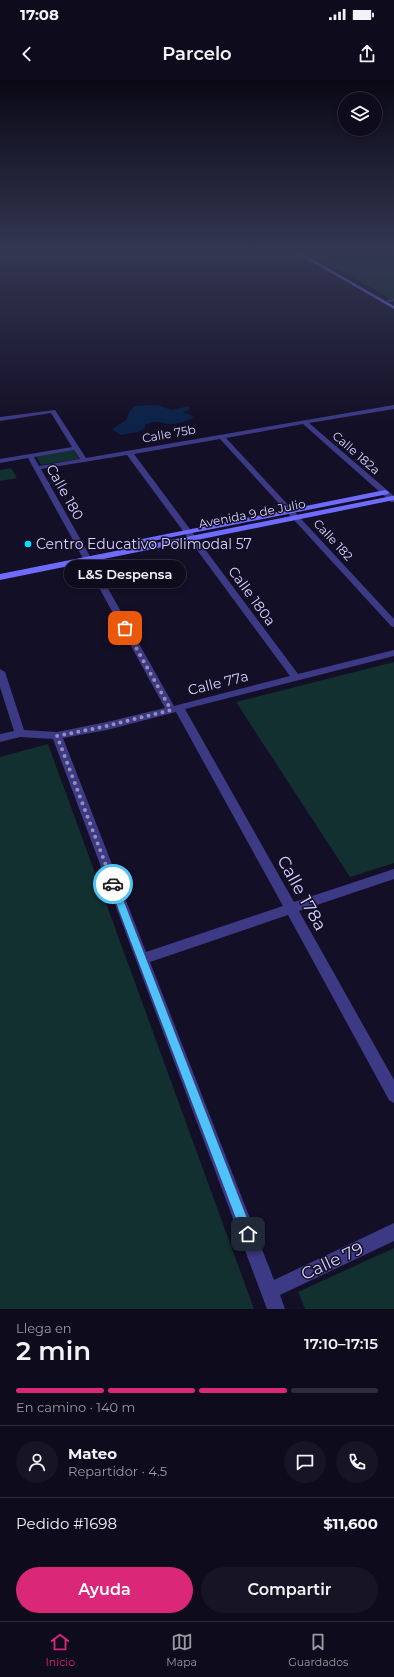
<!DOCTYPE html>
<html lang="es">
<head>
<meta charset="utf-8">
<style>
	:root { --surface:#0e0b1c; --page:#171425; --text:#f1f3f6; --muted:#9b9ba3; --line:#2e2b3b; --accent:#db2777 }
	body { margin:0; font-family:Montserrat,sans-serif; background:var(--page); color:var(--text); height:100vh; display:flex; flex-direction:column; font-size:15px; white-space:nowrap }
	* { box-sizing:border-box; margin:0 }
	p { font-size:13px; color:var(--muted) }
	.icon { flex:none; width:22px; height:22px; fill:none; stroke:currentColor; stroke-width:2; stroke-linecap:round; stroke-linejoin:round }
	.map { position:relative; height:1229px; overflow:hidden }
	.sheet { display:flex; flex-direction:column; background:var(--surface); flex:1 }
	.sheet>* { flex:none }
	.tools { position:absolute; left:338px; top:12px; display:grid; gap:8px }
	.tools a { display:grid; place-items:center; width:44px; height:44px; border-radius:50%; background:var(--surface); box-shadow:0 2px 6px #0003,0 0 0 1px var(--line); font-size:20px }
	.pin { position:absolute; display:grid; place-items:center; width:34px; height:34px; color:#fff; margin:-17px; border-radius:8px; box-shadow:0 2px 6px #0006 }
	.courier { position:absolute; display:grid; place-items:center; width:40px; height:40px; margin:-20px; border:3px solid #4fc3f7; border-radius:50%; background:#fff; color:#222; box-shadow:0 1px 5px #0007 }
	.bubble { position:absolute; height:28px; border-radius:14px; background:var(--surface); box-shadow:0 2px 6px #0003,0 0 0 1px var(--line); font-size:13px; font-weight:600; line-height:28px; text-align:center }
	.overview em { font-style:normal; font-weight:600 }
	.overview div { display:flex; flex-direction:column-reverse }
	.overview { display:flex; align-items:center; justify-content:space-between; height:68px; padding:0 16px }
	h1 { font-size:26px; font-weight:600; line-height:30px }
	.bar { display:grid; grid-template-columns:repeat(4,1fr); gap:6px 4px; align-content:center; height:48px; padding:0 16px }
	.bar i { height:5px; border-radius:3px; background:var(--line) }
	.bar .on { background:var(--accent) }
	.bar p { grid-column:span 4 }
	.line { display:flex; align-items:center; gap:10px; padding:0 16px; border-top:1px solid var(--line) }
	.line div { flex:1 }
	.round { display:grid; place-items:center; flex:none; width:42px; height:42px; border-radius:21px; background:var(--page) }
	.primary-button { display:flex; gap:8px; margin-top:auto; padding:8px 16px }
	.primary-button a { flex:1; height:46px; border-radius:24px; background:var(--accent); color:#fff; font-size:16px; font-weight:600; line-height:46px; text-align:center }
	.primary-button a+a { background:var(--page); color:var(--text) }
	.status { display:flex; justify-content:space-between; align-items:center; height:28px; padding:0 20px; background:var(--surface); direction:ltr }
	.status svg { height:11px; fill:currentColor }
	header { display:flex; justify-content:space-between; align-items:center; height:52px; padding:0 16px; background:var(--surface); font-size:18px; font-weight:600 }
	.dock { display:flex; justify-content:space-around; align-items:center; height:56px; border-top:1px solid var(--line); background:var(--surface); font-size:11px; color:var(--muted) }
	.dock a { display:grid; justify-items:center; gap:2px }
	.dock .on { color:var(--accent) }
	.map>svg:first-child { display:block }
	.green { fill:#12302f }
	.water { fill:#0c2248 }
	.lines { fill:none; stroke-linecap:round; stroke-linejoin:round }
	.minor { fill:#3d3a85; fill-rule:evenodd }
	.secondary { fill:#6f6bff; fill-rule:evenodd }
	.route { fill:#4fc3f7 }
	.done { stroke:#948fb3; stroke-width:4; stroke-dasharray:0 7.2 }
	.poi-dot { fill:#00e5ff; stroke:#130f26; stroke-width:1.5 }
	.labels { text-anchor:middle; stroke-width:3; stroke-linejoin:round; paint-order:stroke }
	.far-street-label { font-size:12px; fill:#d9d4ff; stroke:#130f26 }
	.street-label { font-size:14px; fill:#d9d4ff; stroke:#130f26 }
	.poi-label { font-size:14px; fill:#d9d4ff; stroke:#130f26; text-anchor:start }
	.near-street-label { font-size:17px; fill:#d9d4ff; stroke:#130f26 }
</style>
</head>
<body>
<div class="status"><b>17:08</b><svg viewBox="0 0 49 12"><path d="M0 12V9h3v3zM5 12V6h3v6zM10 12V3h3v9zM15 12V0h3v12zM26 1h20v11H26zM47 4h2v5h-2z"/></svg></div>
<header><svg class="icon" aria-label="back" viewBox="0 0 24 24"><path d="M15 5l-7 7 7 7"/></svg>Parcelo<svg class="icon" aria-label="share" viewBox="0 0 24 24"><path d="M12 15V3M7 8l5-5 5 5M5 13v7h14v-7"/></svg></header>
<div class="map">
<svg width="394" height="1229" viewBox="0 0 394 1229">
	<rect width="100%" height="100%" fill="#130f26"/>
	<path class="green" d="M305,171H388L394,174V219H391Z
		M74,370L79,379L41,385L36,376Z
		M11,388L17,398L0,401V390Z
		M394,582V783L350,797L236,622Z
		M48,664L254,1229H0V677Z
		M394,1168V1229H305L298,1212Z"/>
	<path class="water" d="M158,325L171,330L189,326V330L183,332L193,336L192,339C186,340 179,344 173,344C160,345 161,338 145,345V348L138,352L121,355L112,349L126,340L130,331L135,326Z"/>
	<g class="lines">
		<path class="minor" d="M389,171H394V173Z
			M394,219V221L384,223L382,222Z
			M394,325V329L309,343L394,416V422H391L303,344L226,358L394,539V547L391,546L220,359L134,374L298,594L394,570V576L185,629L294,822L394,789V799L299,831L394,1000V1023L389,1020L288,835L150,882L274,1200L394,1143V1161L280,1215L285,1229H267L53,659L20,657L0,662V654L14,651L0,607V589L5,592L24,650L57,652L107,642L165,628L28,378L0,383V379L72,367L51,333L0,341V337L55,330L86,378ZM74,370L80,379L39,386L34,377ZM127,375L290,596L174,626L41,389ZM176,632L283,826L146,872L63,658L107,650Z"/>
		<path class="secondary" d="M293,171H298L394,226V229Z
			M385,410L389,412L388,414L132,465L128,463L132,461Z
			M392,416H394V420L0,500V494Z"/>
	</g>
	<linearGradient id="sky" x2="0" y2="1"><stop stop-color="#0a0815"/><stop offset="0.5" stop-color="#333752"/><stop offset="1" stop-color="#333752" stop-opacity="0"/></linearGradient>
	<rect width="394" height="343" fill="url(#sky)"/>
	<path class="route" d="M113,800L117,804L253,1154L251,1158L248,1160L244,1158L242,1154L109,804Z"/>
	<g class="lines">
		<path class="done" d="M113,804L57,656L107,646L171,630L125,548"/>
	</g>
	<circle class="poi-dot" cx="28" cy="464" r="4"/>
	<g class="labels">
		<g class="far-street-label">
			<text transform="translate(169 354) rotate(-10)" y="4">Calle 75b</text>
			<text transform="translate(356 373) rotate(41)" y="4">Calle 182a</text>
			<text transform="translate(252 434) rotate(-11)" y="4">Avenida 9 de Julio</text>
			<text transform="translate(333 460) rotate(47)" y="4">Calle 182</text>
		</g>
		<g class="street-label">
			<text transform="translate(65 412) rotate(61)" y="5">Calle 180</text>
			<text transform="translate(252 516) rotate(54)" y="5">Calle 180a</text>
			<text transform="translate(218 603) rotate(-14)" y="5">Calle 77a</text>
		</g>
		<g class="poi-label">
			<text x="36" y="469">Centro Educativo Polimodal 57</text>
		</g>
		<g class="near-street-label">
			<text transform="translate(302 813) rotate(61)" y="6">Calle 178a</text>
			<text transform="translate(332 1181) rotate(-25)" y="6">Calle 79</text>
		</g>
	</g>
</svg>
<div class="tools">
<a><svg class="icon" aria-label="layers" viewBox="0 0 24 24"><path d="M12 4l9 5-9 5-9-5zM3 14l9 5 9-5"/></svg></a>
</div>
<div class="pin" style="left:125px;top:548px;background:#ea580c"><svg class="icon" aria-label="bag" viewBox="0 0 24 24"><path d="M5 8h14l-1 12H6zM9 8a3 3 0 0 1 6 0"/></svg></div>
<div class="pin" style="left:248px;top:1154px;background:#1f2937"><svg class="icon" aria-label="home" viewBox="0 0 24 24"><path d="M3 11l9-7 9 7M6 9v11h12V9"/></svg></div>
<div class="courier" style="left:113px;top:804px"><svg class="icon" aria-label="car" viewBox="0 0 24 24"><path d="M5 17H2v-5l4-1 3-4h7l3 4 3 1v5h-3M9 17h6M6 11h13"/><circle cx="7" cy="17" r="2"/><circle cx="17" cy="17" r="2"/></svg></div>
<div class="bubble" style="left:64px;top:480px;width:122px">L&amp;S Despensa</div>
</div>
<section class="sheet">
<div class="overview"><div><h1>2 min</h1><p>Llega en</p></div><em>17:10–17:15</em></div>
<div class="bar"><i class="on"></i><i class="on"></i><i class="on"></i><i></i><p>En camino · 140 m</p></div>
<div class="line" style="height:72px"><a class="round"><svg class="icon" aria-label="person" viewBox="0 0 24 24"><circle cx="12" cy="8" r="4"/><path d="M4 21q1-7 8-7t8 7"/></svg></a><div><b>Mateo</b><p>Repartidor · 4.5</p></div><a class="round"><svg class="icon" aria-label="chat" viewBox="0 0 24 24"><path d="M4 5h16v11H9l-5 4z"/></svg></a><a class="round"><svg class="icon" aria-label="phone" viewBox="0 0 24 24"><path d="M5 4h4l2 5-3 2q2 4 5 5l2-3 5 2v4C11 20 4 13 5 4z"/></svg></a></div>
<div class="line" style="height:52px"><div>Pedido #1698</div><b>$11,600</b></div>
<div class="primary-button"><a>Ayuda</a><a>Compartir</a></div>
</section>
<nav class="dock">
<a class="on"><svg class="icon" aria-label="home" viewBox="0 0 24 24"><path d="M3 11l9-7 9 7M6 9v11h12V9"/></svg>Inicio</a>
<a><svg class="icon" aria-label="map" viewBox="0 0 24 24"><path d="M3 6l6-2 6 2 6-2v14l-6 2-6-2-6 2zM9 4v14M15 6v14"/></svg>Mapa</a>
<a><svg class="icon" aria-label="saved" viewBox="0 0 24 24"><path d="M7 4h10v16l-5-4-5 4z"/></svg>Guardados</a>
</nav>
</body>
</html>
